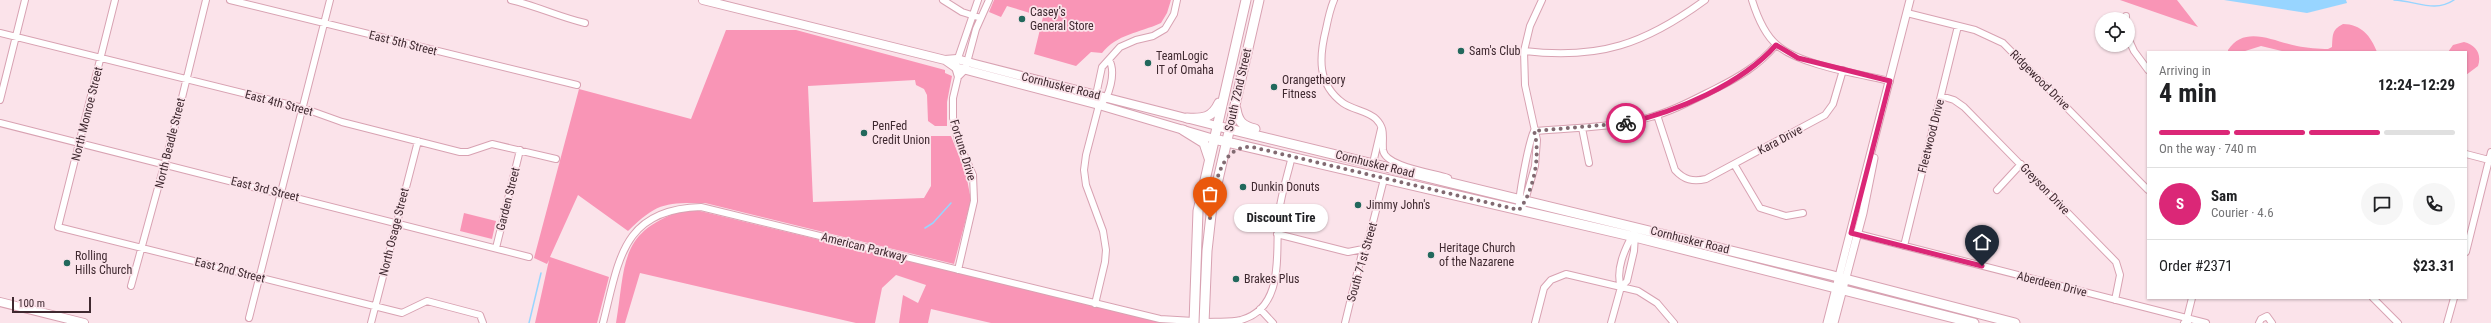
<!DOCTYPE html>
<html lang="en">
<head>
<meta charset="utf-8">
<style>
	:root { --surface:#fff; --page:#f6f6f6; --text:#202124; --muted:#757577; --line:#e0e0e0; --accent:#db2777 }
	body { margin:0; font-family:"Roboto Condensed",sans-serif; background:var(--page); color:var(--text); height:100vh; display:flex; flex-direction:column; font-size:15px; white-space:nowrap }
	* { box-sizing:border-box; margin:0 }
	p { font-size:13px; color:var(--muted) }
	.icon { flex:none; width:22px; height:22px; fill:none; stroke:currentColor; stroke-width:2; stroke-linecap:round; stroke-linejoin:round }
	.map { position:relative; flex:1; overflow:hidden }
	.sheet { position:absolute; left:2147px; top:51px; width:320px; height:248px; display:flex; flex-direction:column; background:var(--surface); border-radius:0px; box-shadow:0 1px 3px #0004 }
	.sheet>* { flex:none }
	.tools { position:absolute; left:2095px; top:12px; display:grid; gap:8px }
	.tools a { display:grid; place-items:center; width:40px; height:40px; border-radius:50%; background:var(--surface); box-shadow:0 1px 3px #0004; font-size:20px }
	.scale { position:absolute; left:12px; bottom:10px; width:79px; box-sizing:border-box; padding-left:4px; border:2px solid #3f2930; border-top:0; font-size:11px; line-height:14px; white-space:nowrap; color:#3f2930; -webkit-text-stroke:3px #fbe3ea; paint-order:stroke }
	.pin { position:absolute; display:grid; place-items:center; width:34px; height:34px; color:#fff; margin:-41px -17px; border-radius:50% 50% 50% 0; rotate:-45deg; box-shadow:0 0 4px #0007 }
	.pin .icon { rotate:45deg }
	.courier { position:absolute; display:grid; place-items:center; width:40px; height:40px; margin:-20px; border:3px solid #db2777; border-radius:50%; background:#fff; color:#222; box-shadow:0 1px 5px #0007 }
	.bubble { position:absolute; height:28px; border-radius:14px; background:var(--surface); box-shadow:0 1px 3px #0004; font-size:13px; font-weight:700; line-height:28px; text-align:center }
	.head em { font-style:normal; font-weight:700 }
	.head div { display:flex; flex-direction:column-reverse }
	.head { display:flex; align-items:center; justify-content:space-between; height:68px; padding:0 12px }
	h1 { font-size:26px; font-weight:700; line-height:30px }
	.bar { display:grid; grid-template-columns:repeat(4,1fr); gap:6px 4px; align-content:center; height:48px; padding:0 12px }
	.bar i { height:5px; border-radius:3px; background:var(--line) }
	.bar .active { background:var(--accent) }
	.bar p { grid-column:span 4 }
	.line { display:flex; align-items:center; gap:10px; padding:0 12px; border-top:1px solid var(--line) }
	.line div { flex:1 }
	.round { display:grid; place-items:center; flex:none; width:42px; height:42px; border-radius:21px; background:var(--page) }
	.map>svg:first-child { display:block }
	.green { fill:#f995b6 }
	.water { fill:#98d5ff }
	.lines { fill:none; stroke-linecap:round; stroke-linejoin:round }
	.stream { stroke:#98d5ff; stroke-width:1.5 }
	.minor-casing { stroke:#d8a2b2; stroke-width:8 }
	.tertiary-casing { stroke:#d8a2b2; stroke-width:9 }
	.secondary-casing { stroke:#d8a2b2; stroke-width:10 }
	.primary-casing { stroke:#d8a2b2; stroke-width:11 }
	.minor { stroke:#fff; stroke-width:6 }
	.tertiary { stroke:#fff; stroke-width:7 }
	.secondary { stroke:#fff; stroke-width:8 }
	.primary { stroke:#fff; stroke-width:9 }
	.done { stroke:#816a71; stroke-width:4; stroke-dasharray:0 7.2 }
	.route { stroke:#db2777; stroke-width:5 }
	.poi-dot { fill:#22685c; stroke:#fbe3ea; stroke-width:1.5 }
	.labels { text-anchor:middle; stroke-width:3.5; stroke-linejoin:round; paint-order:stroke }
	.poi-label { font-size:12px; fill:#3f2930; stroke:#fbe3ea; text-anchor:start }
	.street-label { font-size:12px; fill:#3f2930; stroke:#fbe3ea }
</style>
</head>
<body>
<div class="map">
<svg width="2491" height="323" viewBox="0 0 2491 323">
	<rect width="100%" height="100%" fill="#fbe3ea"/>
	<path class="green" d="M994,0H1171L1167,13L1161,23C1139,33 1117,34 1102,53L1091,52L1076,66L1034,54L1043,17L1007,6L1001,17L989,12Z
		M2120,0H2177L2198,27Z
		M2343,24C2361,24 2371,36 2377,52H2286L2261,46L2242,52H2228V50C2245,24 2275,42 2297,46C2307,48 2319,49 2328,49L2332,47C2333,36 2331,30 2343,24Z
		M726,30H796L945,70V73L952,76L947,102V126H935L928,121L927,95L924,89L916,85L915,80L808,86L813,202L924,198L931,186V136H951L966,174L971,200L954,264L705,203C665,203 658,202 628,231L578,195L550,257L609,277L597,323H535L549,260L547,264L534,258L579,89L691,119Z
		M2464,42C2476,45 2482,54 2478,66L2466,75V52H2448L2453,45Z
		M682,211H700L1166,323H991L931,309L928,323H899L903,295L918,303L926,285L896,275L882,288L875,323H856L640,273L625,323H616C626,265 618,232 682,211Z
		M464,213L496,221L492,239L460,231Z"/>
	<path class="water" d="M2224,0H2346L2347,3L2307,13Z"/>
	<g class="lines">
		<path class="stream" d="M2394,0C2416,1 2435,13 2454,0
			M925,228L933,223L951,203
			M529,323L541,273"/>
		<g class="minor-casing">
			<path id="minor" d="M115,0L58,227L402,313L427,301L480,315L483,323
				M230,0L577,85
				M511,0C537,6 559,17 585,23
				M943,0L962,12L981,18
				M1334,0C1330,9 1328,19 1326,29C1319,57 1317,84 1343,103C1353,110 1368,111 1376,119C1386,129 1382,137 1383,150C1385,167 1434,173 1448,178
				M1752,0C1757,16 1764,34 1777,45C1799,65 1860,74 1890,81
				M1907,13L1975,30L2003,43L2148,190
				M2126,19V16
				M0,33L303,108L342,122L460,152H468L492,144L556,159
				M2128,38L2134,51L2148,70
				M1524,51C1599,60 1645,44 1705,0
				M958,77L965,70L976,29L989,0
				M1941,96L1954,100L1964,107L2116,262L2120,275L2115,300
				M0,100L25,0
				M1099,105C1110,99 1116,71 1109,60
				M1657,115L1675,170C1684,180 1693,182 1706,179L1825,115L1833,104L1843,70
				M0,123L529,257
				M1582,128L1589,163
				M1534,131C1572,128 1610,128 1647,118C1671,112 1693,100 1715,89C1739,77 1758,66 1776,45
				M2466,154L2489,160
				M1373,163L1381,129
				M1734,164L1760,208L1786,216L1803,213
				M1997,190L2021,164
				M1524,204L1535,166L1537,140L1525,85L1524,51L1530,26L1542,0
				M1519,210C1518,197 1529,141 1534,131
				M1854,233L2206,323
				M1277,234L1348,252L1363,249
				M1904,246L1958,26
				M496,248L520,150
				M2466,252L2491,152
				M958,270L974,201L973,175L958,141L953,118V98L958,77L955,67L978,0
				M131,286L176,122L206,0
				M1621,287C1615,270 1625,249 1633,234
				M2373,298L2398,323
				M1095,304L1105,262L1106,250L1103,231L1086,185L1084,170L1086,155L1099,105L1096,95L1102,67L1120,47L1136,40L1153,36L1165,29L1174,14L1177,0
				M1260,309L1273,323
				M249,318L330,0
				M2187,318L2192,298
				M1205,322C1217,321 1229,323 1241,320C1284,308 1276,256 1278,222C1279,200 1287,178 1292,156
				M371,323L418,141
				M603,323C619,260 622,209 701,207L1160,319L1194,321
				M1345,323L1363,249L1369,238L1384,179
				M1535,323L1544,288L1551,280L1566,274L1638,291L1657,303L1674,323
				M1611,323L1621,287L1627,281L1634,251L1635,235
				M2184,323L2187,318L2188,323
				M2259,323L2261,319L2267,316L2272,323
				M2447,323L2454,298"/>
		</g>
		<g class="tertiary-casing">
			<path id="tertiary" d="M1827,323L1910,0
				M1834,323L1863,213L1874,158"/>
		</g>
		<g class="secondary-casing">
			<path id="secondary" d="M703,0L945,60L957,59L975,64L1217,126
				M945,60L955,67L1099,105L1214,139
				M0,302L84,323"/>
		</g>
		<g class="primary-casing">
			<path id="primary" d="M1236,109C1238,121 1242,126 1255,129
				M1187,118C1203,119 1212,118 1219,103
				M1217,126L1830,275L2015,323
				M1183,130L1204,143L1209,158
				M1214,139L1635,237L1974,323
				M1194,323L1198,211L1246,0
				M1204,323L1207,251L1212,206L1259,0"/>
		</g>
		<use href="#minor" class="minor"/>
		<use href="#tertiary" class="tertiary"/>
		<use href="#secondary" class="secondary"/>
		<use href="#primary" class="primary"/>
	</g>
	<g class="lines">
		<path class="done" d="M1210,218C1214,193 1217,145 1252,147L1519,210C1534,191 1541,154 1534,131L1626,123"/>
		<path class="route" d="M1626,123C1676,112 1742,84 1776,45L1798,58L1890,81L1851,233L1982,266"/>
	</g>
	<g class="poi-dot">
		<circle cx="1022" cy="19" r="4"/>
		<circle cx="1461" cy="51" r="4"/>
		<circle cx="1148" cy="63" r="4"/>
		<circle cx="1274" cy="87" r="4"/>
		<circle cx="864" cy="133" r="4"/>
		<circle cx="1243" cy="187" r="4"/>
		<circle cx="1358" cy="205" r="4"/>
		<circle cx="1431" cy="255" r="4"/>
		<circle cx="67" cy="263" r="4"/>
		<circle cx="1236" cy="279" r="4"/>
	</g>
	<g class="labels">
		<g class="poi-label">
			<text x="1030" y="16">Casey's<tspan x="1030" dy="14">General Store</tspan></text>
			<text x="1469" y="55">Sam's Club</text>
			<text x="1156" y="60">TeamLogic<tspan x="1156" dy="14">IT of Omaha</tspan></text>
			<text x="1282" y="84">Orangetheory<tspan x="1282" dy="14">Fitness</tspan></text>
			<text x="872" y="130">PenFed<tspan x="872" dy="14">Credit Union</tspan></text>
			<text x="1251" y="191">Dunkin Donuts</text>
			<text x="1366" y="209">Jimmy John's</text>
			<text x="1439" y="252">Heritage Church<tspan x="1439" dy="14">of the Nazarene</tspan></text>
			<text x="75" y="260">Rolling<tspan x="75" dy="14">Hills Church</tspan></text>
			<text x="1244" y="283">Brakes Plus</text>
		</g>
		<g class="street-label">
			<text transform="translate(403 43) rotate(14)" y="4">East 5th Street</text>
			<text transform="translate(2040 80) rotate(45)" y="4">Ridgewood Drive</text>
			<text transform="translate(1061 86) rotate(14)" y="4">Cornhusker Road</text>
			<text transform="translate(1238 90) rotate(-77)" y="4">South 72nd Street</text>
			<text transform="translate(279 103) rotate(15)" y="4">East 4th Street</text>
			<text transform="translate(87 114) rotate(-76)" y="4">North Monroe Street</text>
			<text transform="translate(1931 136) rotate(-76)" y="4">Fleetwood Drive</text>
			<text transform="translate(1780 140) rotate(-28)" y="4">Kara Drive</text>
			<text transform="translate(170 143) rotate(-76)" y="4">North Beadle Street</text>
			<text transform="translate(963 150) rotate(73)" y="4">Fortune Drive</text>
			<text transform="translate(1375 164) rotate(14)" y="4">Cornhusker Road</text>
			<text transform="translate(265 189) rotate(14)" y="4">East 3rd Street</text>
			<text transform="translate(2045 189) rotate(46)" y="4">Greyson Drive</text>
			<text transform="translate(508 199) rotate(-76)" y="4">Garden Street</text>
			<text transform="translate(394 232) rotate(-76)" y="4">North Osage Street</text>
			<text transform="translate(1690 240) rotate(14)" y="4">Cornhusker Road</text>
			<text transform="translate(864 247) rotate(14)" y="4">American Parkway</text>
			<text transform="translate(1362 262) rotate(-74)" y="4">South 71st Street</text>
			<text transform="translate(230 270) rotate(14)" y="4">East 2nd Street</text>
			<text transform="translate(2052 284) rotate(14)" y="4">Aberdeen Drive</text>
		</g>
	</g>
</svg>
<div class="tools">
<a><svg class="icon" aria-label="locate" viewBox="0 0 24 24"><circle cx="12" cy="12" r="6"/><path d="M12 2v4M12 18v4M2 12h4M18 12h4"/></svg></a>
</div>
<div class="scale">100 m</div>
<div class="pin" style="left:1210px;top:218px;background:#ea580c"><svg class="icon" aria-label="bag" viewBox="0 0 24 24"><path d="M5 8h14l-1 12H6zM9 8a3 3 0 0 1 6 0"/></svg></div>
<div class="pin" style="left:1982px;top:266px;background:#1f2937"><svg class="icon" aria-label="home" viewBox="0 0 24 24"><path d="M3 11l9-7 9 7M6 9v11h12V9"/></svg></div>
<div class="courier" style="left:1626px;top:123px"><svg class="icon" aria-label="bike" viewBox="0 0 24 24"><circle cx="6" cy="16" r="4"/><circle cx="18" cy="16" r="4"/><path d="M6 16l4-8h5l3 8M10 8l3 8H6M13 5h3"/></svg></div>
<div class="bubble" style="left:1234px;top:204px;width:94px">Discount Tire</div>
<section class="sheet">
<div class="head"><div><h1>4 min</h1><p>Arriving in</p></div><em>12:24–12:29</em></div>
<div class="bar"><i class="active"></i><i class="active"></i><i class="active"></i><i></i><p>On the way · 740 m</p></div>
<div class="line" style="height:72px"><b class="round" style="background:var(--accent);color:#fff">S</b><div><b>Sam</b><p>Courier · 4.6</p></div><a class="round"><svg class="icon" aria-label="chat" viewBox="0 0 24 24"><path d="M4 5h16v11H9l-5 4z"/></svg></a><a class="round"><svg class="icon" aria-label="phone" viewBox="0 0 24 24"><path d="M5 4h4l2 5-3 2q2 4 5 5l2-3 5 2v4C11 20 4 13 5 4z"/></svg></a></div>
<div class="line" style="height:52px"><div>Order #2371</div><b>$23.31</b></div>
</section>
</div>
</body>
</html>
